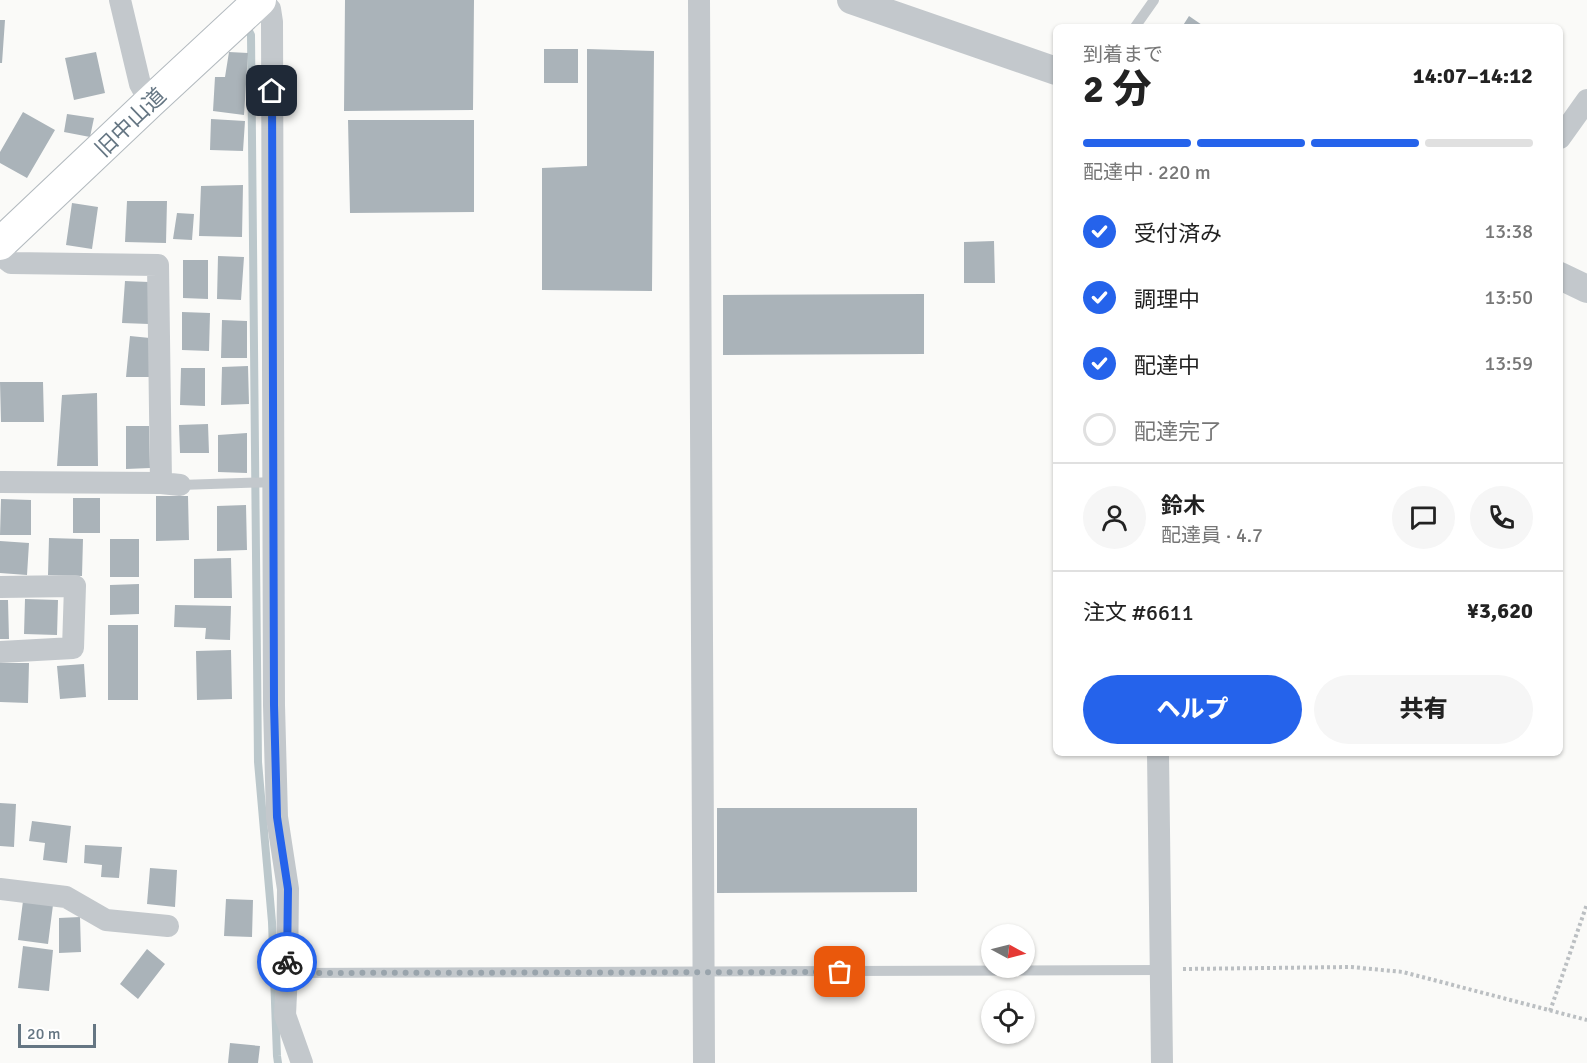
<!DOCTYPE html>
<html lang="ja">
<head>
<meta charset="utf-8">
<style>
	:root { --surface:#fff; --page:#f6f6f6; --text:#222; --muted:#767676; --line:#e0e0e0; --accent:#2563eb }
	body { margin:0; font-family:Signika,"Noto Sans JP",sans-serif; background:var(--page); color:var(--text); height:100vh; display:flex; flex-direction:column; font-size:22px; white-space:nowrap }
	* { box-sizing:border-box; margin:0 }
	p { font-size:20px; color:var(--muted) }
	.icon { flex:none; width:33px; height:33px; fill:none; stroke:currentColor; stroke-width:2; stroke-linecap:round; stroke-linejoin:round }
	.map { position:relative; flex:1; overflow:hidden }
	.drawer { position:absolute; left:1053px; top:24px; width:510px; height:732px; display:flex; flex-direction:column; background:var(--surface); border-radius:9px; box-shadow:0 2px 4px #0004 }
	.drawer>* { flex:none }
	.needle { width:39px; rotate:97deg }
	.controls { position:absolute; left:981px; top:924px; display:grid; gap:12px }
	.controls a { display:grid; place-items:center; width:54px; height:54px; border-radius:50%; background:var(--surface); box-shadow:0 2px 4px #0004; font-size:30px }
	.scale { position:absolute; left:18px; bottom:15px; width:78px; box-sizing:border-box; padding-left:6px; border:3px solid #657683; border-top:0; font-size:16px; line-height:21px; white-space:nowrap; color:#657683; -webkit-text-stroke:4px #fff; paint-order:stroke }
	.pin { position:absolute; display:grid; place-items:center; width:51px; height:51px; color:#fff; margin:-26px; border-radius:12px; box-shadow:0 3px 9px #0006 }
	.courier { position:absolute; display:grid; place-items:center; width:60px; height:60px; margin:-30px; border:4px solid #2563eb; border-radius:50%; background:#fff; color:#222; box-shadow:0 2px 8px #0007 }
	.overview em { font-style:normal; font-weight:800 }
	.overview div { display:flex; flex-direction:column-reverse }
	.overview { display:flex; align-items:center; justify-content:space-between; height:102px; padding:0 30px }
	h1 { font-size:39px; font-weight:800; line-height:45px }
	.bar { display:grid; grid-template-columns:repeat(4,1fr); gap:9px 6px; align-content:center; height:72px; padding:0 30px }
	.bar i { height:8px; border-radius:4px; background:var(--line) }
	.bar .selected { background:var(--accent) }
	.bar p { grid-column:span 4 }
	.line { display:flex; align-items:center; gap:15px; padding:0 30px; border-top:2px solid var(--line) }
	.line div { flex:1 }
	.round { display:grid; place-items:center; flex:none; width:63px; height:63px; border-radius:32px; background:var(--page) }
	ol { padding:0 30px; list-style:none }
	li { display:flex; align-items:center; gap:18px; height:66px }
	li p { margin-inline-start:auto }
	li .icon { padding:6px; border-radius:50%; background:var(--accent); color:#fff; stroke-width:4 }
	li:last-child { color:var(--muted) }
	li i { width:33px; height:33px; border:3px solid var(--line); border-radius:50% }
	.action { display:flex; gap:12px; margin-top:auto; padding:12px 30px }
	.action a { flex:1; height:69px; border-radius:36px; background:var(--accent); color:#fff; font-size:24px; font-weight:800; line-height:69px; text-align:center }
	.action a+a { background:var(--page); color:var(--text) }
	.map>svg:first-child { display:block }
	.lines { fill:none; stroke-linecap:round; stroke-linejoin:round }
	.stream { stroke:#bbc7cb; stroke-width:8 }
	.building { fill:#aab3b9 }
	.secondary-casing { stroke:#b3babf; stroke-width:34 }
	.path { stroke:#bbbfc2; stroke-width:4; stroke-dasharray:3 3; stroke-linecap:butt }
	.service { stroke:#c3c8cc; stroke-width:10 }
	.minor { stroke:#c3c8cc; stroke-width:22 }
	.tertiary { stroke:#c3c8cc; stroke-width:28 }
	.secondary { stroke:#fff; stroke-width:32 }
	.done { stroke:#99a4ac; stroke-width:6; stroke-dasharray:0 10.8 }
	.route { stroke:#2563eb; stroke-width:8 }
	.labels { text-anchor:middle; stroke-width:6; stroke-linejoin:round; paint-order:stroke }
	.street-label { font-size:22px; fill:#657683; stroke:#fff }
</style>
</head>
<body>
<div class="map">
<svg width="1587" height="1063" viewBox="0 0 1587 1063">
	<rect width="100%" height="100%" fill="#fafaf8"/>
	<g class="lines">
		<path class="stream" d="M245,23L251,35L258,762L272,922L277,1056L278,1063"/>
	</g>
	<path class="building" d="M345,0H474L473,110L344,111Z
		M1189,16L1205,27H1182Z
		M0,20H5L2,63H0Z
		M544,49H578V83H544Z
		M587,49L654,51L652,291L542,290V168L587,166Z
		M96,52L105,93L74,100L65,58Z
		M229,52L248,53L244,115L213,111L215,77H225Z
		M23,112L55,130L27,178L0,163V152Z
		M67,114L94,118L90,137L64,132Z
		M211,119L245,121L243,151L210,150Z
		M348,120H474V212L350,213Z
		M243,185L242,237L199,236L201,186Z
		M127,201H167L166,243L125,242Z
		M72,203L98,207L92,249L66,245Z
		M177,213L194,214L192,240L173,239Z
		M994,241L995,283H964V242Z
		M218,256L244,257L241,300L217,299Z
		M183,260H208V299L183,298Z
		M125,281L149,282V324L122,323Z
		M924,294V354L723,355V295Z
		M182,312L210,313L209,351L182,350Z
		M222,320L247,321V358H221Z
		M130,336L150,338L149,377H126Z
		M248,366L249,404L221,405L222,367Z
		M181,368H205V406L180,405Z
		M0,382H43L44,422H1Z
		M97,393L98,466H57L62,395Z
		M208,424L209,453H180L179,425Z
		M126,426H149L150,468L126,469Z
		M247,433V473L218,472V435Z
		M156,496H188L189,540L156,541Z
		M73,498H100V533H73Z
		M1,499L31,500V535H0Z
		M246,505L247,550L217,551V506Z
		M49,538L83,539L82,576L48,575Z
		M110,539H139V577H110Z
		M0,541L29,543L27,575L0,573Z
		M231,558L232,598H194V559Z
		M139,584V614L110,615V585Z
		M25,599L58,600L57,635L24,634Z
		M0,600H8L9,639H0Z
		M175,605L231,606L230,640L205,639L206,628L174,627Z
		M108,625H138V700H108Z
		M231,650L232,699L197,700L196,651Z
		M0,663H29L28,703L0,702Z
		M84,664L86,697L60,699L57,666Z
		M0,803L16,804L14,847L0,846Z
		M717,808H917V892L717,893Z
		M32,821L71,826L67,863L43,860L45,843L29,841Z
		M85,845L122,847L119,878L101,877L102,865L84,863Z
		M150,868L177,870L175,907L147,904Z
		M226,899L253,900L252,937L224,936Z
		M23,901L53,905L48,944L18,940Z
		M80,917L81,952L59,953V918Z
		M23,946L53,950L49,991L18,988Z
		M147,949L165,964L138,999L120,984Z
		M230,1043L260,1046L258,1063H228Z"/>
	<g class="lines">
		<g class="secondary-casing">
			<path id="secondary" d="M0,244L150,102L260,0"/>
		</g>
		<path class="path" d="M1183,969L1351,967L1403,972L1587,1020
			M1550,1011L1587,904"/>
		<path class="service" d="M1135,27L1154,0
			M180,485L274,482
			M287,973L1160,970"/>
		<path class="minor" d="M120,0L140,84L150,102
			M260,0L270,9L272,22L274,705L277,817L288,889L287,973L285,1015L302,1063
			M699,0L704,1063
			M1560,138L1587,100
			M0,255L11,263L158,265L161,483
			M0,482L161,483L180,485
			M0,587L75,586L73,648L0,652
			M1158,753L1162,1063
			M0,889L66,897L106,920L168,926"/>
		<path class="tertiary" d="M851,0L1056,71
			M1560,276L1587,289"/>
		<use href="#secondary" class="secondary"/>
	</g>
	<g class="lines">
		<path class="done" d="M287,962V973L840,972"/>
		<path class="route" d="M272,91L274,705L277,817L288,889L287,962"/>
	</g>
	<g class="labels">
		<g class="street-label">
			<text transform="translate(130 122) rotate(-44)" y="8">旧中山道</text>
		</g>
	</g>
</svg>
<div class="controls">
<a><svg class="needle" viewBox="-14 -14 28 28"><path d="M0-13l5 13h-10z" fill="#e53935"/><path d="M0 13l5-13h-10z" fill="#767676"/></svg></a>
<a><svg class="icon" aria-label="locate" viewBox="0 0 24 24"><circle cx="12" cy="12" r="6"/><path d="M12 2v4M12 18v4M2 12h4M18 12h4"/></svg></a>
</div>
<div class="scale">20 m</div>
<div class="pin" style="left:840px;top:972px;background:#ea580c"><svg class="icon" aria-label="bag" viewBox="0 0 24 24"><path d="M5 8h14l-1 12H6zM9 8a3 3 0 0 1 6 0"/></svg></div>
<div class="pin" style="left:272px;top:91px;background:#1f2937"><svg class="icon" aria-label="home" viewBox="0 0 24 24"><path d="M3 11l9-7 9 7M6 9v11h12V9"/></svg></div>
<div class="courier" style="left:287px;top:962px"><svg class="icon" aria-label="bike" viewBox="0 0 24 24"><circle cx="6" cy="16" r="4"/><circle cx="18" cy="16" r="4"/><path d="M6 16l4-8h5l3 8M10 8l3 8H6M13 5h3"/></svg></div>
<section class="drawer">
<div class="overview"><div><h1>2 分</h1><p>到着まで</p></div><em>14:07–14:12</em></div>
<div class="bar"><i class="selected"></i><i class="selected"></i><i class="selected"></i><i></i><p>配達中 · 220 m</p></div>
<ol>
<li><svg class="icon" aria-label="check" viewBox="0 0 24 24"><path d="M5 12l5 5 9-10"/></svg>受付済み<p>13:38</p></li>
<li><svg class="icon" aria-label="check" viewBox="0 0 24 24"><path d="M5 12l5 5 9-10"/></svg>調理中<p>13:50</p></li>
<li><svg class="icon" aria-label="check" viewBox="0 0 24 24"><path d="M5 12l5 5 9-10"/></svg>配達中<p>13:59</p></li>
<li><i></i>配達完了</li>
</ol>
<div class="line" style="height:108px"><a class="round"><svg class="icon" aria-label="person" viewBox="0 0 24 24"><circle cx="12" cy="8" r="4"/><path d="M4 21q1-7 8-7t8 7"/></svg></a><div><b>鈴木</b><p>配達員 · 4.7</p></div><a class="round"><svg class="icon" aria-label="chat" viewBox="0 0 24 24"><path d="M4 5h16v11H9l-5 4z"/></svg></a><a class="round"><svg class="icon" aria-label="phone" viewBox="0 0 24 24"><path d="M5 4h4l2 5-3 2q2 4 5 5l2-3 5 2v4C11 20 4 13 5 4z"/></svg></a></div>
<div class="line" style="height:78px"><div>注文 #6611</div><b>¥3,620</b></div>
<div class="action"><a>ヘルプ</a><a>共有</a></div>
</section>
</div>
</body>
</html>
